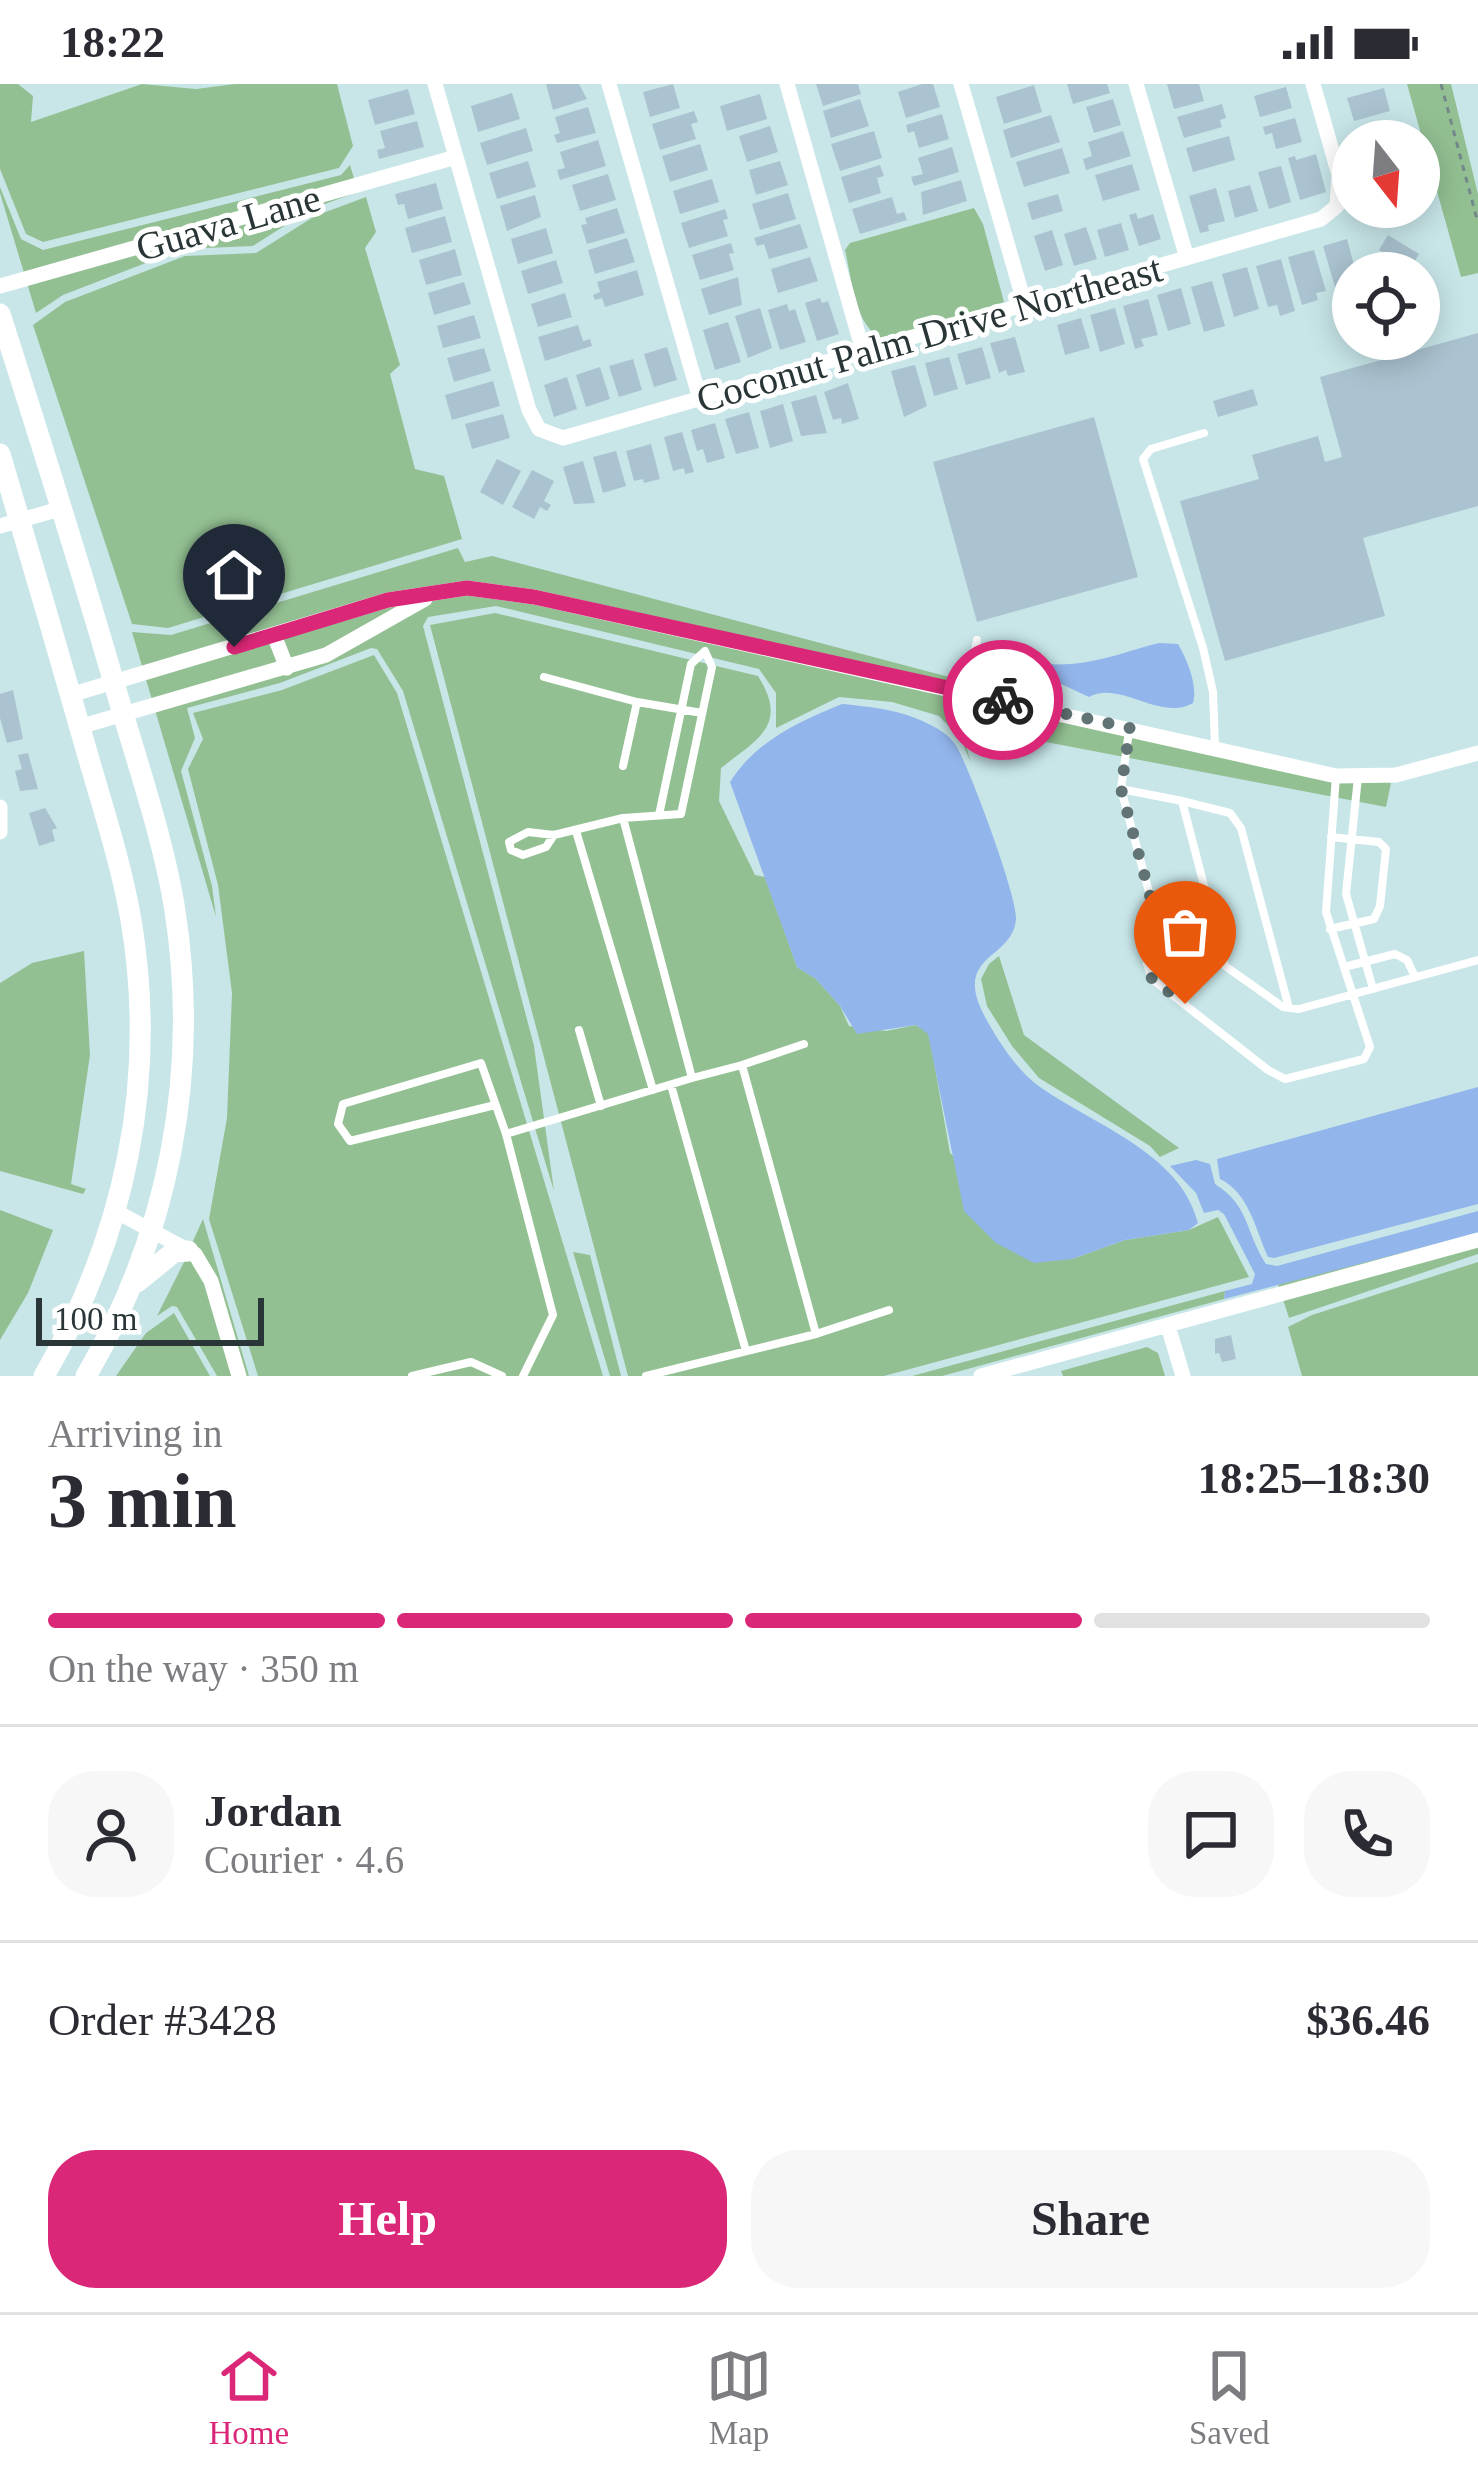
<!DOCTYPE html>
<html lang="en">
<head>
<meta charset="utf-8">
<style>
	:root { --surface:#fff; --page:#f7f7f7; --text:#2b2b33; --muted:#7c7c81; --line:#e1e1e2; --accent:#db2777 }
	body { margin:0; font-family:Georgia,serif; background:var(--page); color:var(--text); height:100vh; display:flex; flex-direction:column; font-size:45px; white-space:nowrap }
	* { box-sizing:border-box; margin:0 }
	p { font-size:39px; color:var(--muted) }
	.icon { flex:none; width:66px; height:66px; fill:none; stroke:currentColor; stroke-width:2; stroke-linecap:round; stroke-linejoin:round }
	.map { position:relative; height:1292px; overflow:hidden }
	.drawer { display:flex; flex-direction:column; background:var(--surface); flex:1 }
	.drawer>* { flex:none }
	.needle { width:78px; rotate:163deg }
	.tools { position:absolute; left:1332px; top:36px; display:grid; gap:24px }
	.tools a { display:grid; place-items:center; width:108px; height:108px; border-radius:50%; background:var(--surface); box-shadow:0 6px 30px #0003; font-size:60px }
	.scale { position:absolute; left:36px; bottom:30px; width:228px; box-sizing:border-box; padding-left:12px; border:6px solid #293536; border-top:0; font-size:33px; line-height:42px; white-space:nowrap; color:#293536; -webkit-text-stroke:9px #fff; paint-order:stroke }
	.pin { position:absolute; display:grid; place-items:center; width:102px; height:102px; color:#fff; margin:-123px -51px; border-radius:50% 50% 50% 0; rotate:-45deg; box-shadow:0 0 12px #0007 }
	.pin .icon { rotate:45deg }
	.courier { position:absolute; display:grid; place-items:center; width:120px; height:120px; margin:-60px; border:9px solid #db2777; border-radius:50%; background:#fff; color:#222; box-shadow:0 3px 15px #0007 }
	.summary em { font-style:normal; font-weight:800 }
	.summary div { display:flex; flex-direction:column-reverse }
	.summary { display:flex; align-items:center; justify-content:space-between; height:204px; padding:0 48px }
	h1 { font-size:78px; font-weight:800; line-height:90px }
	.bar { display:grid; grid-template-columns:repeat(4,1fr); gap:18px 12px; align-content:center; height:144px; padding:0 48px }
	.bar i { height:15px; border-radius:9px; background:var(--line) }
	.bar .on { background:var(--accent) }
	.bar p { grid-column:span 4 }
	.line { display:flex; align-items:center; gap:30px; padding:0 48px; border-top:3px solid var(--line) }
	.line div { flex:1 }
	.round { display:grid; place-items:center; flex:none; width:126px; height:126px; border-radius:48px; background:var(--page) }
	.button { display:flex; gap:24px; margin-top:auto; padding:24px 48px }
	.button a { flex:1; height:138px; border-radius:48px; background:var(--accent); color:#fff; font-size:48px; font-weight:800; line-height:138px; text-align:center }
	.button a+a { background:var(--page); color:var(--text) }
	.status { display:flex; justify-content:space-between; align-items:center; height:84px; padding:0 60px; background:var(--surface); direction:ltr }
	.status svg { height:33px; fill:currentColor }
	.dock { display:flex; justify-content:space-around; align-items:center; height:168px; border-top:3px solid var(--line); background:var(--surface); font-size:33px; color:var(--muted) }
	.dock a { display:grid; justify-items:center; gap:6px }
	.dock .on { color:var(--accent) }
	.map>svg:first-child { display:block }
	.green { fill:#93c093 }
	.water { fill:#92b5eb }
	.building { fill:#abc3d0 }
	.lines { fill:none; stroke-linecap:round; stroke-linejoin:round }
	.path { stroke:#738889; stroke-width:3; stroke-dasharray:6 6; stroke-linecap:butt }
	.lane { stroke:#fff; stroke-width:8 }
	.street { stroke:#fff; stroke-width:15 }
	.secondary { stroke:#fff; stroke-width:21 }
	.done { stroke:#617374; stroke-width:12; stroke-dasharray:0 21.6 }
	.route { stroke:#db2777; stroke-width:15 }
	.labels { text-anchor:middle; stroke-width:10; stroke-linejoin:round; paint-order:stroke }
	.street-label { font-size:39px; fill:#293536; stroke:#fff }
</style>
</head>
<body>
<div class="status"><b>18:22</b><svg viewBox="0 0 49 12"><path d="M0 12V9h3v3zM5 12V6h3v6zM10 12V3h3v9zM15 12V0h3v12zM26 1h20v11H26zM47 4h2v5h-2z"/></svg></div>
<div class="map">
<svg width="1478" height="1292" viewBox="0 0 1478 1292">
	<rect width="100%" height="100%" fill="#c8e6e8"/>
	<path class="green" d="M0,0H18L33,12L31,38L142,0L196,5L235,0H337L353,62L339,84L43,158L26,150L0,85Z
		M1407,0H1451L1478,110V189L1461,193Z
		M350,81L358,108L311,125L253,162L182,165L63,211L36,229L0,109V103L21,155L43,166L341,91Z
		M366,113L376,148L365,164L400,281L390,290L415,385L444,392L462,455L168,544L132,540L33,241L65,218L185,172L256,169L315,132Z
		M974,124L983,140L1004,218L884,255C854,244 852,194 845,166L850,159Z
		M458,464L465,478L492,472L1289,683L1391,699L1386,723L967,643L962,649L971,679L961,655L939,632L892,618L839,613L776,644V609L759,585L496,522L428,533L423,542L534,962L554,1107L403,607L377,565L371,564L280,599L187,624L195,654L181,687L212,802L216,833L132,548L171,551Z
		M495,529L758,592C789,641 758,655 721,684L719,717L755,791L765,793L797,883L816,895L840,922L849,942L886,947L916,941L929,950L950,1069L1072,1175L1125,1156L1189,1146L1218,1133L1249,1193L884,1292H628L430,541Z
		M374,571L397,609L603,1292H258L209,1135L227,1034L232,909L218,801L188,685L203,655L193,629L282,606Z
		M84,867L90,971L71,1100L86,1105L83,1110L0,1087V899L32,879Z
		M999,872L1024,951L1179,1064L1160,1073L1150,1062L1039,994L1012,962L987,922L981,895L989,880Z
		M0,1126L53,1146L28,1209L0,1256Z
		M203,1135L249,1292H217L177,1223L172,1222L157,1232L185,1176L197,1174L193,1157Z
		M1478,1149V1170L1289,1234L1278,1200Z
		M573,1168L590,1171L621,1292H610Z
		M1478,1178V1292H1302L1288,1243L1312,1231Z
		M1225,1207L1224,1215L942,1292H912Z
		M174,1229L210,1292H116L146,1249Z
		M1147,1263L1158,1269L1165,1292H1063L1061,1287Z"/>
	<path class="water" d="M1159,559L1178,560C1187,575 1198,602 1193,619C1160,638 1120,596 1089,613L1059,599L992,584V579C1015,576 1044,582 1071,580C1101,578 1130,566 1159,559Z
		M842,620C876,623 908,627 938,645C945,649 954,657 957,663C970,686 1018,814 1016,835C1013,875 955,870 982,927C994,951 1015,984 1036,1000C1090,1040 1180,1067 1198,1139L1189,1146L1125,1156L1072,1175L1034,1179L996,1159L964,1127L928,950L916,941L857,950L840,922L816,895L797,883L730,698C756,657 798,638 842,620Z
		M1478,1003V1120L1274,1174L1268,1173C1255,1144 1249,1109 1220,1095L1217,1075Z
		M1196,1076L1210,1080L1215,1100C1250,1122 1245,1148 1266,1180L1277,1182L1478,1127V1149L1224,1215L1225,1207L1252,1200L1255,1190L1224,1130L1218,1126L1204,1129L1196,1109L1170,1082Z"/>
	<path class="building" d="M546,0H579L587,15L553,26Z
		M673,0L680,24L650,33L643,8Z
		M816,0H858L861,10L823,22Z
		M922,0H933L940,23L906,34L898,8Z
		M1067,0H1107L1110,9L1073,20Z
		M1167,0H1199L1204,17L1174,25Z
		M1034,1L1042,28L1004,40L996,13Z
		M1286,3L1292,24L1260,33L1254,12Z
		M1384,4L1390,27L1354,37L1347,14Z
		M408,5L415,30L375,41L368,16Z
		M512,9L520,35L478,48L471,22Z
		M760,10L767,35L727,47L720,22Z
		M860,15L869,42L831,54L823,27Z
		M1113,15L1121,41L1094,49L1086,23Z
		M1222,20L1226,34L1220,36L1222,43L1184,54L1177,33Z
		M588,23L596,49L557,59L554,51L560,49L555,33Z
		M694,27L698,38L691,40L696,55L660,66L652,40Z
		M942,30L949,55L919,64L914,47L908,49L906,41Z
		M1051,31L1060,58L1011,74L1003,46Z
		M1295,34L1302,58L1276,65L1272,49L1265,51L1263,43Z
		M417,37L424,63L379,75L377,66L385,64L380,47Z
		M1394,38L1398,53L1403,52L1405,57H1360L1358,49Z
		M770,42L778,68L747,78L739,52Z
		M526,44L533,67L487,81L480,59Z
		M874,47L882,74L840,87L831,60Z
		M1123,47L1131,72L1086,86L1083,75L1092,72L1088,58Z
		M1229,52L1235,76L1193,88L1186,64Z
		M598,56L606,82L560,96L557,86L565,84L560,68Z
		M700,60L708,86L670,98L662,72Z
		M952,63L959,88L914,102L911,93L923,90L918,74Z
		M1062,64L1070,89L1024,103L1016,78Z
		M1316,70L1326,108L1300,116L1288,74L1295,72L1296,76Z
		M528,77L536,103L497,115L489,89Z
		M780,77L788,101L756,111L749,86Z
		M1132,80L1140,106L1103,117L1095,91Z
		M880,81L884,92L877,94L881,109L849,119L841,93Z
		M1281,82L1291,118L1269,125L1258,88Z
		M608,90L616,116L580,127L572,101Z
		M712,95L719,118L680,130L673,107Z
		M961,96L967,117L923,131L921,108Z
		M436,99L443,125L408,135L404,120L398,121L395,110Z
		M1250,101L1258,127L1235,134L1228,107Z
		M1216,104L1225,137L1208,141L1209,147L1200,149L1189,112Z
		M788,109L796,135L760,146L752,120Z
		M1058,110L1063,127L1032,136L1027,119Z
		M535,111L541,133L507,147L500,122Z
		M892,113L897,130L904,128L907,136L860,150L852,125Z
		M617,124L625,149L587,160L581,141L587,140L585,134Z
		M725,125L728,135L723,136L728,152L689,164L681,139Z
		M1136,129L1138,135L1153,130L1161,155L1139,162L1129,131Z
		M445,132L452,158L412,169L405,144Z
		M1121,139L1129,166L1105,173L1097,146Z
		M800,140L808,164L769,175L764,160L757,162L754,154Z
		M1086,143L1097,175L1074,182L1064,150Z
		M546,144L553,169L518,180L511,155Z
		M1052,146L1063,181L1045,187L1034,152Z
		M1388,151L1419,170L1408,189L1382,178L1386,170L1379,166Z
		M627,154L635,178L595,190L588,166Z
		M1347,155L1356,189L1353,198L1335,203L1323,162Z
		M731,159L734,169L729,170L734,186L700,196L692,171Z
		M455,165L462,191L426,201L419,176Z
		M1314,166L1326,207L1316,209L1318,216L1302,221L1288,173Z
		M810,173L818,197L778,209L771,185Z
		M1281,175L1295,227L1280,232L1277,221L1268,223L1256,182Z
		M556,176L563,199L528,210L521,187Z
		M1247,183L1259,225L1234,233L1222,190Z
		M637,186L644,211L605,223L602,214L595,216L593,211L600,208L597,198Z
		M738,193L742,221L709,231L701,205Z
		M1212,197L1225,242L1204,248L1191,203Z
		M464,198L471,220L434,231L428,209Z
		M1181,204L1191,240L1168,247L1157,211Z
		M565,209L572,233L538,243L531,220Z
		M820,214L822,219L828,217L839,250L817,257L805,219Z
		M1148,215L1158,251L1141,255L1144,262L1135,265L1123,222Z
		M787,220L789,227L795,225L806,258L780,266L768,226Z
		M760,224L772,264L748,274L735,232Z
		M1115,224L1125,260L1100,268L1090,231Z
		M474,231L481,254L443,264L437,242Z
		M1081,234L1090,264L1065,271L1057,241Z
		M728,238L741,278L715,286L703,246Z
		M578,241L583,257L590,255L592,262L545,277L538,253Z
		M1478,249V422L1363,454L1385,532L1225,577L1180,417L1259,395L1252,371L1318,352L1325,378L1342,373L1320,293Z
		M1015,253L1025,288L1008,292L1006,286L999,289L990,259Z
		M667,263L677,296L654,303L644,270Z
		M982,263L991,294L966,301L957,270Z
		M484,264L491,287L454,298L447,274Z
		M949,273L958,305L934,312L925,279Z
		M633,275L642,306L619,313L609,282Z
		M915,281L927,322L904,333L891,287Z
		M600,283L610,315L586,323L576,291Z
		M567,293L577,325L554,333L544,301Z
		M493,297L500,322L452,336L445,311Z
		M848,299L859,335L842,340L841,334L833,336L824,308Z
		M1253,305L1258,321L1218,333L1213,317Z
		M816,311L827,349L801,352L791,318Z
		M783,320L793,357L770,364L760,327Z
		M749,328L759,364L736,370L725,335Z
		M503,330L510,354L472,365L465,340Z
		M1094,333L1138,493L977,538L933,378Z
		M715,339L725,374L707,379L703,365L697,367L691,346Z
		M682,348L694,388L685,390L684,384L673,387L664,353Z
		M651,360L660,395L644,399L643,395L634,397L626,367Z
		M616,367L626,402L603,409L593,373Z
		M497,375L521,387L503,421L480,408Z
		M583,377L595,419L574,420L563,383Z
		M532,386L554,397L544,417L551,421L547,427L540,423L534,435L512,423Z
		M13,606L23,655L7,659L0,634V610Z
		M28,669L38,705L20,707L15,687L22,685L18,671Z
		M45,724L57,744L52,746L55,757L39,762L29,729Z
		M1231,1251L1236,1275L1222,1278L1219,1269L1215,1270V1255Z"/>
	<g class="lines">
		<path class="path" d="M1441,0L1478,139"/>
		<path class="lane" d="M1204,349L1151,365L1143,375L1203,564L1213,608L1215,663
			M544,593L637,618
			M967,607L977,556
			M623,682L637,618L702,629
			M1358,693L1346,810L1373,905
			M1121,705L1129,647
			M1182,717L1121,705L1158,841V855L1147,880L1152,895L1268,986L1285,995L1364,975L1370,963L1326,828L1336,692
			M576,747L653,1006
			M554,751L546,763L523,771L511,766L509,758L528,748L554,751L623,734L681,730L712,583L705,567L691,580L659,731
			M1330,845L1374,835L1380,822L1386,765L1379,758L1331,753
			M1344,883L1395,870L1407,876L1415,893
			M1289,924L1241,744L1230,729L1182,717L1225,882L1283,923L1299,925L1478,876
			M579,946L601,1022
			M742,981L804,960
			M671,1001L746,1267
			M495,1021L350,1057L338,1040L343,1020L481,979L506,1050L692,994L623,734
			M506,1050L553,1231L523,1292
			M816,1250L889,1226
			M412,1292L471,1278L502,1292
			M646,1292L816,1250L742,981L692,994"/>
		<path class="street" d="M435,0L529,326L539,345L563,354L1321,135L1337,122L1339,91L1313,0
			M609,0L700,315
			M787,0L863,267
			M961,0L1025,221
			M1136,0L1187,174
			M0,202L456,73
			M0,442L63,424
			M274,551L287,584
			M70,611L388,516L467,504L534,513L1336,692L1396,691L1478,669
			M79,643L326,571L425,515
			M0,723V748
			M117,1128L195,1170L211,1197L239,1292
			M1168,1242L1183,1292
			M981,1292L1478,1156"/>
		<path class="secondary" d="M0,230C40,355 80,480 116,606C136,675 164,756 175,827C200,989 169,1151 86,1292
			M0,370C28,464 55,557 82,651C99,712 120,773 131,836C158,997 125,1152 44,1292
			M137,1198L174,1168L188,1167"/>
	</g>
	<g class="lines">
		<path class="done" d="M1003,616L1130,644L1121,705L1158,841V855L1147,880L1152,895L1185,920"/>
		<path class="route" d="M234,563L388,516L467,504L534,513L1003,616"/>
	</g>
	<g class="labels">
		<g class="street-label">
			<text transform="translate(228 138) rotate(-16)" y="14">Guava Lane</text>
			<text transform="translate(929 249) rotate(-16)" y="14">Coconut Palm Drive Northeast</text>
		</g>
	</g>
</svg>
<div class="tools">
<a><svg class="needle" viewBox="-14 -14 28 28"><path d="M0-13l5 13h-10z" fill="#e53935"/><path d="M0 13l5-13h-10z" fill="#7c7c81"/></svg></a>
<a><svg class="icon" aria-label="locate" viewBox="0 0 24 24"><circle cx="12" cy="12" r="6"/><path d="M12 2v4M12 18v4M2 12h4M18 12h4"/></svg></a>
</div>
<div class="scale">100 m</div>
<div class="pin" style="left:1185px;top:920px;background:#ea580c"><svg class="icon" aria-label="bag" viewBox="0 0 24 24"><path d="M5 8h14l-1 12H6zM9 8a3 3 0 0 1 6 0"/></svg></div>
<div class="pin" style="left:234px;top:563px;background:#1f2937"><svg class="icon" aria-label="home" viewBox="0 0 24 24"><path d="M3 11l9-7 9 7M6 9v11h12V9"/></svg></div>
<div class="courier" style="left:1003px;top:616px"><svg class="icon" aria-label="bike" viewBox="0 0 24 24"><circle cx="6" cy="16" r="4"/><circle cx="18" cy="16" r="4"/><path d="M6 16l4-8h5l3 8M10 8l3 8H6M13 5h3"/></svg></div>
</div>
<section class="drawer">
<div class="summary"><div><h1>3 min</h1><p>Arriving in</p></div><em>18:25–18:30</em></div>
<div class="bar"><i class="on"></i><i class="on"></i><i class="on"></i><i></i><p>On the way · 350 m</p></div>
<div class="line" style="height:216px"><a class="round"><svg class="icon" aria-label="person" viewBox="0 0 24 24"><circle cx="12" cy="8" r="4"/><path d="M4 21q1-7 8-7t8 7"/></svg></a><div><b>Jordan</b><p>Courier · 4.6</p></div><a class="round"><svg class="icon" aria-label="chat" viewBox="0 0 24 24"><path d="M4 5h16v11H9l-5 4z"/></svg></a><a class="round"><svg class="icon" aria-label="phone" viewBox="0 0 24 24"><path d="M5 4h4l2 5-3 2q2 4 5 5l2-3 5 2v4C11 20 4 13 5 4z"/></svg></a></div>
<div class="line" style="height:156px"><div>Order #3428</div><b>$36.46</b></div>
<div class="button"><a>Help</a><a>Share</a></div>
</section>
<nav class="dock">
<a class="on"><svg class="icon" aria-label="home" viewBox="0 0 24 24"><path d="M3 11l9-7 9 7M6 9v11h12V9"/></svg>Home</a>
<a><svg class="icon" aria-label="map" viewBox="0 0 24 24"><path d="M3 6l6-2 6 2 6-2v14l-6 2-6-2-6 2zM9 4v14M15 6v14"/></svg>Map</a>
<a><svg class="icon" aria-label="saved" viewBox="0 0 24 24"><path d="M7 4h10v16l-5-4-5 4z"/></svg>Saved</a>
</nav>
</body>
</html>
